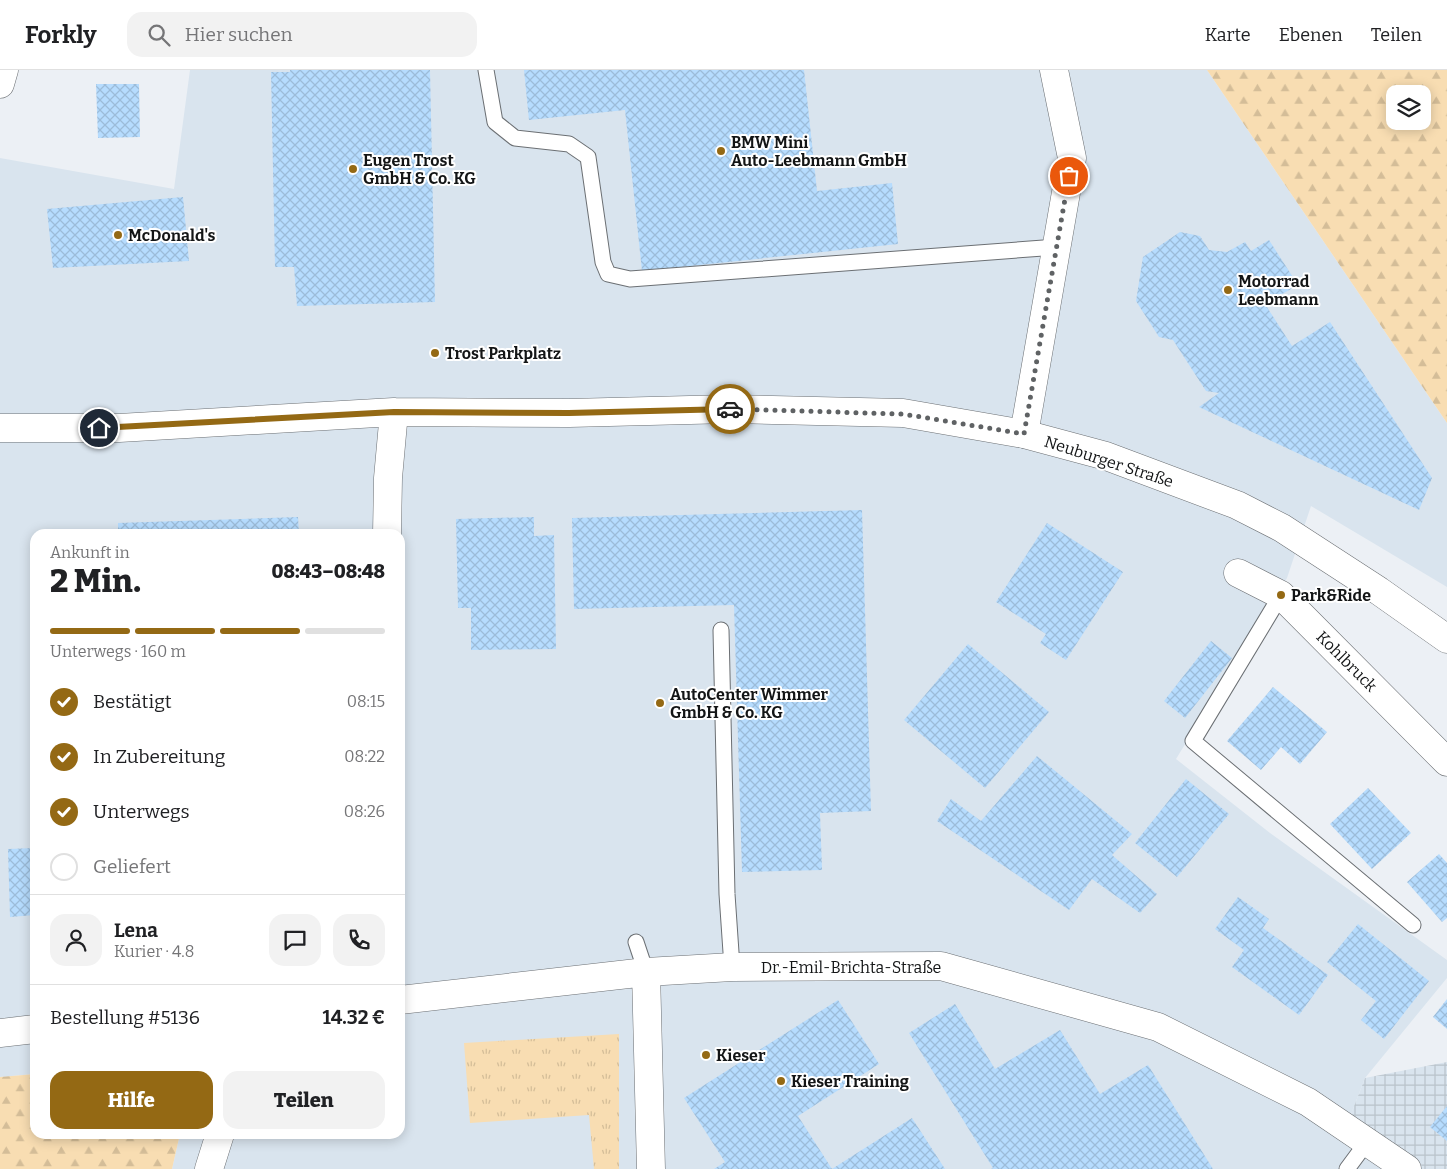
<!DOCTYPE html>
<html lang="de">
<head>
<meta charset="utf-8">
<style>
	:root { --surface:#fff; --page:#f2f2f2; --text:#202124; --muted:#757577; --line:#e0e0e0; --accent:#946914 }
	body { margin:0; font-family:Bitter,serif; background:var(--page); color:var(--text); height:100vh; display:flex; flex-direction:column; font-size:19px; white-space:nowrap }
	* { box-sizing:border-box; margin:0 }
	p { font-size:16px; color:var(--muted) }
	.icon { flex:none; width:28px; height:28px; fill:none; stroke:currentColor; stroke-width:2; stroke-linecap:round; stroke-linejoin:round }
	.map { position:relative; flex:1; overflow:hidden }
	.details { position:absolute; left:30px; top:459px; width:375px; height:610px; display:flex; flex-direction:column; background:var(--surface); border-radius:15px; box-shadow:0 2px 12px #0003 }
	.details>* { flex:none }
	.tools { position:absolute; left:1386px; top:15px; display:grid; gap:10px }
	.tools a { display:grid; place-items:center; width:45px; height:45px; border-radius:10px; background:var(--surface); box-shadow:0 2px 12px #0003; font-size:25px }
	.pin { position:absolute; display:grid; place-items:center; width:42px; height:42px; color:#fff; margin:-21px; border:2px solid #fff; border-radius:50%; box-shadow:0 1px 5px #0007 }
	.courier { position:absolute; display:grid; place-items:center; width:50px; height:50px; margin:-25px; border:4px solid #946914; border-radius:50%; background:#fff; color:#222; box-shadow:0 1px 6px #0007 }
	.head em { font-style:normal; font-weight:800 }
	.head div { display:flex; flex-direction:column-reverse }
	.head { display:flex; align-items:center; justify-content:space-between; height:85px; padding:0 20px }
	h1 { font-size:32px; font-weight:800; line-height:38px }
	.bar { display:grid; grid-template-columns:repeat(4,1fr); gap:8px 5px; align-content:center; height:60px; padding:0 20px }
	.bar i { height:6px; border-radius:4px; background:var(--line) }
	.bar .current { background:var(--accent) }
	.bar p { grid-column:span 4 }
	.line { display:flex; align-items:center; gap:12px; padding:0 20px; border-top:1px solid var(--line) }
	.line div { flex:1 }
	.round { display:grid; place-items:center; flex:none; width:52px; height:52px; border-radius:15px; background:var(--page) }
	ol { padding:0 20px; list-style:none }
	li { display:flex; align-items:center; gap:15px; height:55px }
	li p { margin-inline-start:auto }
	li .icon { padding:5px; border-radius:50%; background:var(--accent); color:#fff; stroke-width:4 }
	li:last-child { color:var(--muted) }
	li i { width:28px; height:28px; border:2px solid var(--line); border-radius:50% }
	.cta { display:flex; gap:10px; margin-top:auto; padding:10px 20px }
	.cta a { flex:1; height:58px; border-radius:15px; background:var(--accent); color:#fff; font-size:20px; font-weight:800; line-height:58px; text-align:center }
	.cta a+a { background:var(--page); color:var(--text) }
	header { display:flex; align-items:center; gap:30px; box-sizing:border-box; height:70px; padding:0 25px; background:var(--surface); border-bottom:1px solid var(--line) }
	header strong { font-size:24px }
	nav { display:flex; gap:28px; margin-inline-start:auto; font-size:18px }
	.search { width:350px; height:45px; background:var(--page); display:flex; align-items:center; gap:12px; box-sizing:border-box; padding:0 18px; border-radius:15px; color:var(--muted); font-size:19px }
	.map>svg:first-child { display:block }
	.built { fill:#d9e4ee }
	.industrial { fill:url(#industrial-grid) }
	.grass { fill:url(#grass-tufts) }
	.forest { fill:url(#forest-firs); fill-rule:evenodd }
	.building { fill:url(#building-cross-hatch) }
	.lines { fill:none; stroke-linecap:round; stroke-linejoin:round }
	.lane-casing { stroke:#6b6f73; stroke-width:17 }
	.street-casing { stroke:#6b6f73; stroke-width:29 }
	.secondary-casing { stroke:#6b6f73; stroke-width:29 }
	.lane { stroke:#fff; stroke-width:15 }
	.street { stroke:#fff; stroke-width:28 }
	.secondary { stroke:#fff; stroke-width:28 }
	.done { stroke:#5f6264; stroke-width:5; stroke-dasharray:0 9 }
	.route { stroke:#946914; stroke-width:6 }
	.poi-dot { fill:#946914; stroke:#fff; stroke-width:2 }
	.labels { text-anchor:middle; stroke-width:4; stroke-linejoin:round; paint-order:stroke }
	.poi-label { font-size:16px; font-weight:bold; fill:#131516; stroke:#fff; text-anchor:start }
	.street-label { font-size:16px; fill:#131516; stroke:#fff }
</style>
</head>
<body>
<header>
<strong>Forkly</strong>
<div class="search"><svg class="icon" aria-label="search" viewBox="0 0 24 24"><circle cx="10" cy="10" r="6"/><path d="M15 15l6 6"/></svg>Hier suchen</div>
<nav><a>Karte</a><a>Ebenen</a><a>Teilen</a></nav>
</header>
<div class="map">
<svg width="1447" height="1099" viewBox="0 0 1447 1099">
	<defs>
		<pattern id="industrial-grid" width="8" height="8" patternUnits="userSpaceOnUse" patternTransform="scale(1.25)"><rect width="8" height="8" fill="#d9e4ee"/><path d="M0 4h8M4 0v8" fill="none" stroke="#b9c3cb"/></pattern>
		<pattern id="grass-tufts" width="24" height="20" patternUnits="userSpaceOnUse" patternTransform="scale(1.25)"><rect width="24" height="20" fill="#f8ddb2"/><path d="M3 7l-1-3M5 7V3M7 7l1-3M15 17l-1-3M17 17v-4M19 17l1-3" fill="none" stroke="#d4bd98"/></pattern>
		<pattern id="forest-firs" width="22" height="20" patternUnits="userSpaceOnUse" patternTransform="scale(1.25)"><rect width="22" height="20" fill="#f8ddb2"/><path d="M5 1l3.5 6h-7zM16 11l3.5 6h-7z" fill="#d4bd98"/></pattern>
		<pattern id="building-cross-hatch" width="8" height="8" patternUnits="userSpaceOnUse" patternTransform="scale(1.25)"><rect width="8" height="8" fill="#b6dcfe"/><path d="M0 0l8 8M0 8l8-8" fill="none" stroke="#9cbcd9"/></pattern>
	</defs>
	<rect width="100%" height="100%" fill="#ecf0f5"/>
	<path class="built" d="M190,0H1207L1447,353V517L1311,436L1287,508L1176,689L1270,763L1447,890V908L1365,1008L1346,1057L1407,1099H172L180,1064H400V464H35V1004L0,1007V88L174,119Z"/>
	<path class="industrial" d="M1447,992V1099H1407L1346,1057L1365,1008Z"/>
	<path class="grass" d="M619,964V1099H594L589,1045L470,1053L464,973Z"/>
	<path class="forest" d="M1207,0H1447V353ZM1395,24H1422V51H1395Z
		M35,1004V1064H180L172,1099H0V1007Z"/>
	<path class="building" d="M290,0H430L435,232L297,236L294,197H275L271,2H290Z
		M524,0H804L817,121L892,113L898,174L642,201L625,40L529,50Z
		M96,14H139L140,67L98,68Z
		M183,127L189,191L53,198L47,139Z
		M1180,162L1200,166L1209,180L1227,182L1245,172L1251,181L1269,170L1298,215L1265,234L1292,276L1330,252L1432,408L1419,440L1199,337L1219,323L1206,321L1173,270L1159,267L1136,231L1143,187Z
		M862,440L871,741L820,743L822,800L742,802L734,535L574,539L572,448Z
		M298,447L299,464H118V453Z
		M534,447V466L554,465L556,579L471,580V538H458L456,449Z
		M1047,453L1123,502L1066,590L1040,573L1046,564L996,532Z
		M1211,571L1232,588L1185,648L1164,631Z
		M968,574L1049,642L985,718L904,650Z
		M1273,617L1327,662L1300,694L1281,677L1261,700L1227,671Z
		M1037,686L1132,764L1112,785L1157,824L1140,843L1092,809L1069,840L937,751L951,729L981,751Z
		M1186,709L1229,744L1177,807L1135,773Z
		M1368,718L1411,763L1372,799L1330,754Z
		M35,778V845L10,847L8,779Z
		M1439,784L1447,793V848L1442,852L1407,812Z
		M1238,827L1269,849L1263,858L1328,905L1299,945L1232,897L1244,880L1215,859Z
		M1358,854L1429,911L1384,969L1361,950L1376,931L1327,892Z
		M1447,929V959L1433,947Z
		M838,930L879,994L798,1046L832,1099L912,1048L945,1099H714L725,1092L684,1028Z
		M955,934L995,999L1060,960L1100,1024L1148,995L1213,1099H991L993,1098L909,963Z
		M1447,1036V1071L1430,1057Z"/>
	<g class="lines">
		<g class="lane-casing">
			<path id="lane" d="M486,0L495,52L515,68L569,74L588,87L603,192L608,204L630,209L1057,177
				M1281,525L1193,671L1413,855
				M721,560L727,824L732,897
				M636,872L646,902
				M1347,1099L1367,1072"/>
		</g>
		<g class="street-casing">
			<path id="street" d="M0,14L4,0
				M1024,364L1072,88L1054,0
				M1238,503L1281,525L1447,692
				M646,902L651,1099
				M400,930L646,902L732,897L941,896L1158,957L1308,1032L1407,1099
				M0,963L35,959"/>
		</g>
		<g class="secondary-casing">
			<path id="secondary" d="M0,358H119L394,342L569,343L730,339L903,343L1024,364L1106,386L1237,435L1282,458L1379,521L1447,569
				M387,464L388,408L394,342
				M209,1099L220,1064"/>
		</g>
		<use href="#lane" class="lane"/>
		<use href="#street" class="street"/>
		<use href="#secondary" class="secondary"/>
	</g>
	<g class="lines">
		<path class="done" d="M730,339L903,344L1024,364L1069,106"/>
		<path class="route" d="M99,358L394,342L569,343L730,339"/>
	</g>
	<g class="poi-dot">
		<circle cx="721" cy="81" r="5"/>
		<circle cx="353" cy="99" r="5"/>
		<circle cx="118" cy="165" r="5"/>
		<circle cx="1228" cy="220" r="5"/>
		<circle cx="435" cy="283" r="5"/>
		<circle cx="1281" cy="525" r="5"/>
		<circle cx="660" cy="633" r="5"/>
		<circle cx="706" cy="985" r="5"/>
		<circle cx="781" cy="1011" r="5"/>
	</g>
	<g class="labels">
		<g class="poi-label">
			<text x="731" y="78">BMW Mini<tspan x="731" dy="18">Auto-Leebmann GmbH</tspan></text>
			<text x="363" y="96">Eugen Trost<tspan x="363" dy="18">GmbH &amp; Co. KG</tspan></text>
			<text x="128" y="171">McDonald's</text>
			<text x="1238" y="217">Motorrad<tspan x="1238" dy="18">Leebmann</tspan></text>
			<text x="445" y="289">Trost Parkplatz</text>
			<text x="1291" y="531">Park&amp;Ride</text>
			<text x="670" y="630">AutoCenter Wimmer<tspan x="670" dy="18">GmbH &amp; Co. KG</tspan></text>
			<text x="716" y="991">Kieser</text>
			<text x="791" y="1017">Kieser Training</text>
		</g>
		<g class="street-label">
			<text transform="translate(1109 391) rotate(18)" y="6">Neuburger Straße</text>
			<text transform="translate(1347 591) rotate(45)" y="6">Kohlbruck</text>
			<text x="851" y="903">Dr.-Emil-Brichta-Straße</text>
		</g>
	</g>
</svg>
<div class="tools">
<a><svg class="icon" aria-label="layers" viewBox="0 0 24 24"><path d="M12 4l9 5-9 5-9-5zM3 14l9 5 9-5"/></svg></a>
</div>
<div class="pin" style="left:1069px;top:106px;background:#ea580c"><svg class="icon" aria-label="bag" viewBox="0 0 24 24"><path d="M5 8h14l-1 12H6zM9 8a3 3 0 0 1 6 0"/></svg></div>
<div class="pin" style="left:99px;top:358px;background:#1f2937"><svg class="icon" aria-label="home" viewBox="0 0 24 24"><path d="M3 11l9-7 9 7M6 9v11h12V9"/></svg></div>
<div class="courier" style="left:730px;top:339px"><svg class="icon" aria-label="car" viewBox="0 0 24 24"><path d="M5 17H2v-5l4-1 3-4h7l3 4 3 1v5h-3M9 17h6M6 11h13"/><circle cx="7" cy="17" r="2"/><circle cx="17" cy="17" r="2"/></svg></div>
<section class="details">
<div class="head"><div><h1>2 Min.</h1><p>Ankunft in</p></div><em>08:43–08:48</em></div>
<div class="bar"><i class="current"></i><i class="current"></i><i class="current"></i><i></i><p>Unterwegs · 160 m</p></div>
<ol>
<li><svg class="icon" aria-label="check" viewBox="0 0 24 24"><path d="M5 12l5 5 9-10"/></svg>Bestätigt<p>08:15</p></li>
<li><svg class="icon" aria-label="check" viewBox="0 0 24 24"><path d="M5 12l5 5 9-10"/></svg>In Zubereitung<p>08:22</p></li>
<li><svg class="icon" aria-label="check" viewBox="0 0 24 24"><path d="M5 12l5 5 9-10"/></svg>Unterwegs<p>08:26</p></li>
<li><i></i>Geliefert</li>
</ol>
<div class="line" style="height:90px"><a class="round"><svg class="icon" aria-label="person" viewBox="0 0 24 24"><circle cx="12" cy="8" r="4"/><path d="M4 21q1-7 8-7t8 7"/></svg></a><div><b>Lena</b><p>Kurier · 4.8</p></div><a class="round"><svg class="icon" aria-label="chat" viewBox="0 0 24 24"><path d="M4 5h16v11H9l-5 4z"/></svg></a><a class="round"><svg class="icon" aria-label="phone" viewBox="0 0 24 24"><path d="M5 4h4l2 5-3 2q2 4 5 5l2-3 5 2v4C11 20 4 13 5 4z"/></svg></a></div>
<div class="line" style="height:65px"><div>Bestellung #5136</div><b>14.32 €</b></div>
<div class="cta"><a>Hilfe</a><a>Teilen</a></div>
</section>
</div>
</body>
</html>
